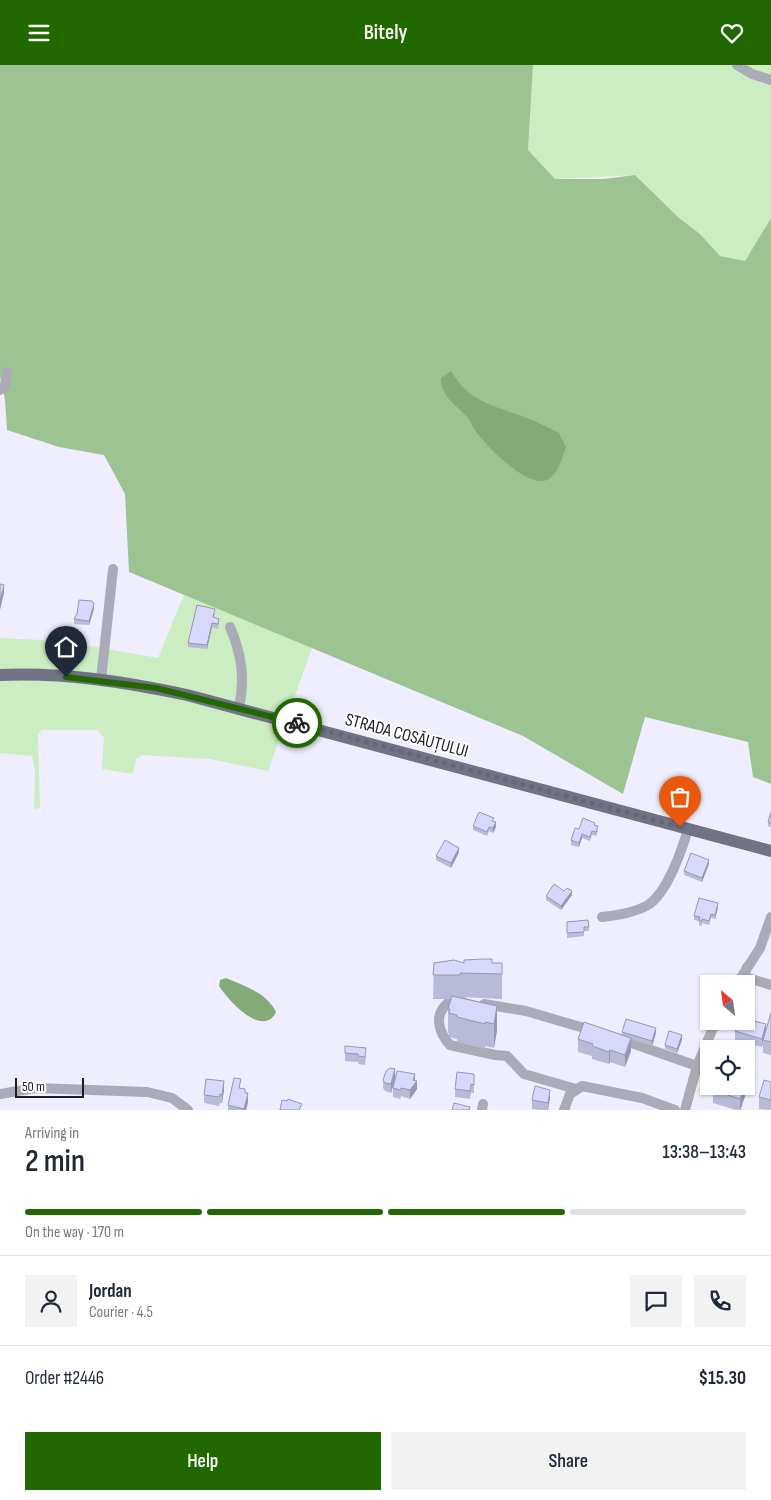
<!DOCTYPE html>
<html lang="en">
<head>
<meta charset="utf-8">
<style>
	:root { --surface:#fff; --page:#f2f2f3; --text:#1f2937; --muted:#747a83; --line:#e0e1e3; --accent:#226800 }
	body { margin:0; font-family:"Sofia Sans Condensed",sans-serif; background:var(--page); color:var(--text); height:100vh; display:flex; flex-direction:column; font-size:19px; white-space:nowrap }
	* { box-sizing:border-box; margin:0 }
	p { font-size:16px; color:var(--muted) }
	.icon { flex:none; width:28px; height:28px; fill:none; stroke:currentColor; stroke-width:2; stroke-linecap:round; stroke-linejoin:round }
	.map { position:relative; height:1045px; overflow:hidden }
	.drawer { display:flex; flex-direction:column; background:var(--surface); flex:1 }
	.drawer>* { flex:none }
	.needle { width:32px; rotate:331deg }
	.controls { position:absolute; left:700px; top:910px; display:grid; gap:10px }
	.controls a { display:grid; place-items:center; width:55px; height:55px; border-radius:0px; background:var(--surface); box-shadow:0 1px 4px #0004; font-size:25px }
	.scale { position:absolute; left:15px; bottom:12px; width:69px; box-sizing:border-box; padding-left:5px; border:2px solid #1e1e27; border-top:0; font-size:14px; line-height:18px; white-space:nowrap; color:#1e1e27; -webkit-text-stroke:4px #fff; paint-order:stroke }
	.pin { position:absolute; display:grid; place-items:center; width:42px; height:42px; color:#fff; margin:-51px -21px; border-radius:50% 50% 50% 0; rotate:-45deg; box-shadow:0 0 5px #0007 }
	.pin .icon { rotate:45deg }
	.courier { position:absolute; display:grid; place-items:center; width:50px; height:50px; margin:-25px; border:4px solid #226800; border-radius:50%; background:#fff; color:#222; box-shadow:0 1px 6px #0007 }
	.head em { font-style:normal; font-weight:600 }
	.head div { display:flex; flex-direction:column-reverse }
	.head { display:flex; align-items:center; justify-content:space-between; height:85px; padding:0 25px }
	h1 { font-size:32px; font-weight:600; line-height:38px }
	.bar { display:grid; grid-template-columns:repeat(4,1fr); gap:8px 5px; align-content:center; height:60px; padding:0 25px }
	.bar i { height:6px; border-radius:4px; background:var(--line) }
	.bar .selected { background:var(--accent) }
	.bar p { grid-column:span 4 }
	.line { display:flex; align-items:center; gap:12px; padding:0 25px; border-top:1px solid var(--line) }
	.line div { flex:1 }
	.round { display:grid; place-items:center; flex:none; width:52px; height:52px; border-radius:0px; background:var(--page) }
	.primary-button { display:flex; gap:10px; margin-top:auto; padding:10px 25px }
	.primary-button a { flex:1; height:58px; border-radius:0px; background:var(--accent); color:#fff; font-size:20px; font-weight:600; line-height:58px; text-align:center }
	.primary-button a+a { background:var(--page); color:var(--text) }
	header { display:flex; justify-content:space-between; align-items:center; height:65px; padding:0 25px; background:var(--accent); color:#fff; font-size:22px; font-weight:600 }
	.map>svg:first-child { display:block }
	.green { fill:#ccedc2 }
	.forest { fill:#9dc392 }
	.water { fill:#85aa7a }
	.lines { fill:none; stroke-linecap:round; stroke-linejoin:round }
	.minor { stroke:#aaabb6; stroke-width:10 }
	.major { stroke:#717285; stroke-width:12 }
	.wall { fill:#b9bad8 }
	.shaded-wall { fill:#9697b0 }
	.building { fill:#d7d8fb; stroke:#9697b0 }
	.done { stroke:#676772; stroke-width:5; stroke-dasharray:0 9 }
	.route { stroke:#226800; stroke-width:6 }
	.labels { text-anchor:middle; stroke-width:4; stroke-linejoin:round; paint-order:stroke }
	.street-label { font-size:18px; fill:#1e1e27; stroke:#fff }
</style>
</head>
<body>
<header><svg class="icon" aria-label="menu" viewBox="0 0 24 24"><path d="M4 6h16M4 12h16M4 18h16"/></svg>Bitely<svg class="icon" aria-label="heart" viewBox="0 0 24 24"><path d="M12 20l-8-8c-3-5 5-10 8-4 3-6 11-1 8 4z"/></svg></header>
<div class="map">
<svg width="771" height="1045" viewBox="0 0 771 1045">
	<rect width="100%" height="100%" fill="#eeeefe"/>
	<path class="green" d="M533,0H771V153L745,196L719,191L700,169L678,152L635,110L555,114L528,85Z
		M190,515L312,583L268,706L210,694L142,690L136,694L133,709L102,704L104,673L98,665H42L38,669L40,743L34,744L35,707L32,691L0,688V573L63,576L158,593Z"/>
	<path class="forest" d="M0,0H533L528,85L555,114H604L635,110L678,152L700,169L720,191L745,196L771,153V719L753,712L748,677L645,652L623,729L523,671L129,507L125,429L104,390L59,382L7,365L5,335L0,312Z"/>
	<path class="water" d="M451,306C467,333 485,338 513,348C529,353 544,360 559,368L566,382C562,393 558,410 547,415C526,423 487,381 476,367C473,363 471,357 468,353C457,340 440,332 441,313Z
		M226,913C246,922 266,927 276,947C263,974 228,935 219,921L220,915Z"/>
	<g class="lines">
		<path class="minor" d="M737,0L752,9L771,15
			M0,325L5,320L7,307
			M230,562C242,590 245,613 239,643
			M101,615L113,504
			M602,852C617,850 634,848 648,840C667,828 682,785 688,764
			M747,902L745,910L748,913L771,920
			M737,919L760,883L771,852
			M463,937L448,938C433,950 439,968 450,980L495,990L507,991L524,1009L576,1024
			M484,939L526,946L594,966
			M620,974L697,1001
			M0,1029L35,1023L147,1027L172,1033L188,1045
			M482,1045L483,1039
			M564,1045L570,1029L582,1021L642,1033L675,1045
			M685,1045L697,1001L716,956"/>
		<path class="major" d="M0,610C63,607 126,617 187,630L771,786"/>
	</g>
	<path class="wall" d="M94,544L89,560L74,559V554Z
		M215,548L214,552L219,558L218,564L212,562L207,584L188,582V578Z
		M771,747V762L768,761V757Z
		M494,757L496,762L493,768L489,766L487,771L473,765V761Z
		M595,760L598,766L596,771L592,770L590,776L582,773L579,782L571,780V775L579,764Z
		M459,787L451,803L436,795V791Z
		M709,799L702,817L684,810V806Z
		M572,830L561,845L546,835V831Z
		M718,843L715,854L711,853L709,860L702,858V861L699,860V856L694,855V851Z
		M588,855L589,866H584V871L567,873V857Z
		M434,898H502V934L460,932L497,941V965L494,983L485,981V984L457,977V974L449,972V968H448V944L451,934H433Z
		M771,948V990L763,988V978L762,982L735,975V966L766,965Z
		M622,967L656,968L652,981L631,974V986L625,1002L610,997L609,999L592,994V991L578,987V974L622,970Z
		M682,975L677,988L665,984V980Z
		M345,981L366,991L365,1000L358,999V997L345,996Z
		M474,1009V1028H471L470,1034L455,1032V1024Z
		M395,1013L391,1028L385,1026L383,1023V1015Z
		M415,1015L417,1024L410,1034L401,1031L400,1034L393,1032V1023Z
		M771,1017V1045L759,1044V1032Z
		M745,1021V1031L741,1045H736L713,1038V1025Z
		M241,1023L245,1028L248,1037L246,1045H228V1040Z
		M224,1025L222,1038H220L219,1041L204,1038V1030Z
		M550,1033L548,1045H541L532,1044V1035Z"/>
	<path class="shaded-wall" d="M4,520V528L0,545V536Z
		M94,539V544L89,560V556Z
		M212,558V562L207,584V580Z
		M496,757V762L493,768V763Z
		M582,769V773L579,782V778Z
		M459,783V787L451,803V798Z
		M709,795V799L702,817V813Z
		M572,826V830L561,845V841Z
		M718,838V843L715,854V850Z
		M497,941V965L494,983V959Z
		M766,959V967L763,975L762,982V974Z
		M656,963V968L652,981V976Z
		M682,970V975L677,988V984Z
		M631,973V986L625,1002V990Z
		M610,985V997L609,999V987Z
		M395,1004V1013L391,1028V1019Z
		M415,1009V1018L417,1016V1024L410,1034V1025Z
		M224,1016V1025L222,1038V1030Z
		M745,1021V1031L740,1045V1034Z
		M550,1025V1033L548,1045V1038Z
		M248,1028V1037L246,1045H244Z"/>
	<path class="building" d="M0,519L4,520L0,536Z
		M79,535L92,536L94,539L89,556L74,554L77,549Z
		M197,540L215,544L213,552L219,554L218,559L212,558L207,580L188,578Z
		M479,747L494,753L492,756L496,757L493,763L489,762L487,767L473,761Z
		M771,747V758L768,757Z
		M583,753L595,758L594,760L598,761L596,767L592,766L590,772L582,769L579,778L571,775L575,763L579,764Z
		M445,775L459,783L451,798L436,791Z
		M691,788L709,795L702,813L684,806Z
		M554,819L564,826L567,823L572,826L561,841L546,831Z
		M699,833L718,838L715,850L711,849L709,856L702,854V856H699L700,852L694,851Z
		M588,855L589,862H584V867L567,868V857Z
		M484,894H492V898H502V909L460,908V910H433L434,898L454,895L464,898V895Z
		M452,931L497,941L494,959L485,957V959L457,952V950L449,948L450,944H448Z
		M771,948V977L763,975Z
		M626,954L656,963L652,976L622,967Z
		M746,954L766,959L762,974L735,966L737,956H746Z
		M584,957L631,973L625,990L610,985L609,987L592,981L593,979L578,974Z
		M669,966L682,970L677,984L665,980Z
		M345,981L366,983L365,992L358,991V989L345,988Z
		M390,1003L395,1004L391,1019L385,1018L383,1015L386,1006Z
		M397,1006L415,1009L413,1015L417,1016L410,1025L401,1023L400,1025L393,1023Z
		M457,1007L474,1009V1020L471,1019L470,1026L455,1024Z
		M234,1013L241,1014L239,1023L245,1024V1028H248L244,1044L228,1040Z
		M206,1014L224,1016L222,1030L220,1029L219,1032L204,1030Z
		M764,1015L771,1017V1035L759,1032Z
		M535,1021L550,1025L548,1038L532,1035Z
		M714,1021H745L740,1034L713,1025Z
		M288,1034L302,1039L299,1045H280L282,1035L287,1036Z
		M454,1038L470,1042L469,1045H452Z"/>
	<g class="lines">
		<path class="done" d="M297,658L680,762"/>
		<path class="route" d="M66,612L156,623L297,658"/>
	</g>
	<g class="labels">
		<g class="street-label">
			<text transform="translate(407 670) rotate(15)" y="6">STRADA COSĂUȚULUI</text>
		</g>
	</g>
</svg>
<div class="controls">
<a><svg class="needle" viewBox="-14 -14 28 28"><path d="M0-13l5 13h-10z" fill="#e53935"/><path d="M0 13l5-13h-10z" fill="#747a83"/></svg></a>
<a><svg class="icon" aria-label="locate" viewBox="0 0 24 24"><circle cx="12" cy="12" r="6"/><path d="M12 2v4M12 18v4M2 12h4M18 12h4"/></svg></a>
</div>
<div class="scale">50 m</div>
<div class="pin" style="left:680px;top:762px;background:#ea580c"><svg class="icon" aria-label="bag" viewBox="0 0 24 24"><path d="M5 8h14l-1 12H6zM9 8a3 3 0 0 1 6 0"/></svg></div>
<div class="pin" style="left:66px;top:612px;background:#1f2937"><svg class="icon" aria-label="home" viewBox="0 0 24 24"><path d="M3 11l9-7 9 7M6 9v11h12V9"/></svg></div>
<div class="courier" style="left:297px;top:658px"><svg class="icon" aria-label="bike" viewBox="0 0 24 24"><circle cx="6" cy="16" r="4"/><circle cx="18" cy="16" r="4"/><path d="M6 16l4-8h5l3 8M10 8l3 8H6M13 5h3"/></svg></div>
</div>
<section class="drawer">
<div class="head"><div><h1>2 min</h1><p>Arriving in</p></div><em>13:38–13:43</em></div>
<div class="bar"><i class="selected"></i><i class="selected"></i><i class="selected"></i><i></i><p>On the way · 170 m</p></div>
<div class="line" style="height:90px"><a class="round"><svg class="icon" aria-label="person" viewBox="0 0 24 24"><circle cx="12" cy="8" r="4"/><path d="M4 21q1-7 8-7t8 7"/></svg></a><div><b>Jordan</b><p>Courier · 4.5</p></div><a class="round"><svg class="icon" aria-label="chat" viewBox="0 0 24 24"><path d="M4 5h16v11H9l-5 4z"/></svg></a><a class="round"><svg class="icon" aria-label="phone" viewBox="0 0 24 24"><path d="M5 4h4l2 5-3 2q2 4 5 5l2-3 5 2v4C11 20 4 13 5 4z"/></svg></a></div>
<div class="line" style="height:65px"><div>Order #2446</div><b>$15.30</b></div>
<div class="primary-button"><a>Help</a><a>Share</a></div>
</section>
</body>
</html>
